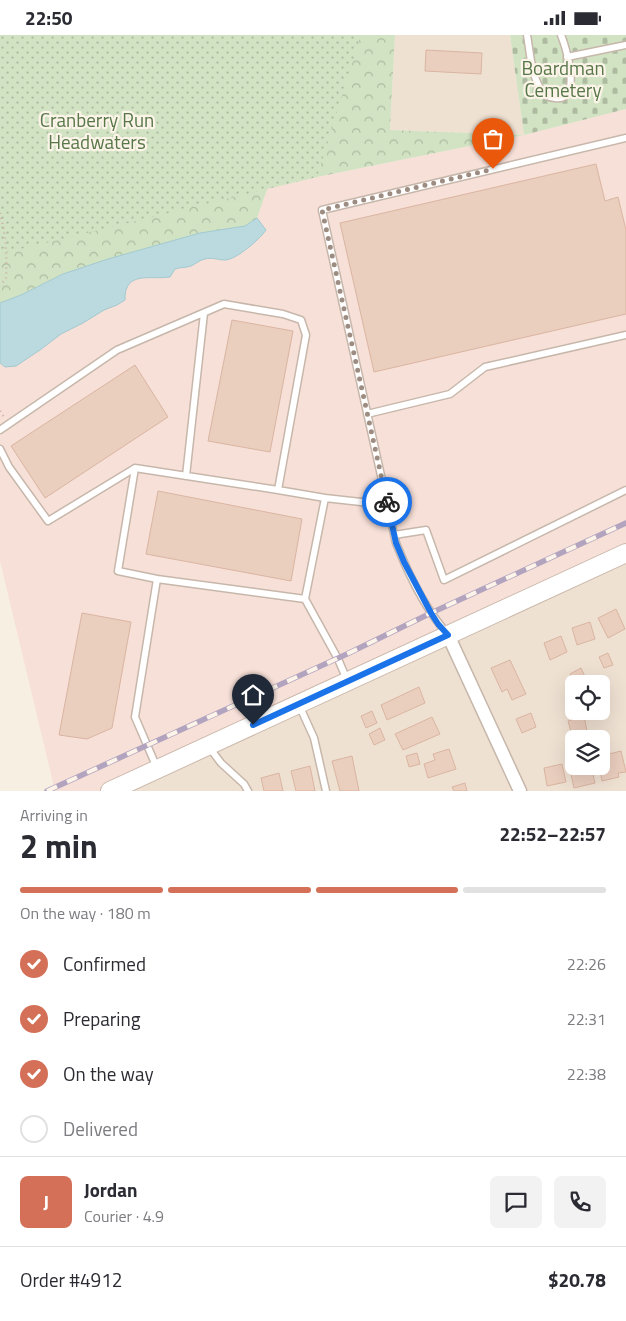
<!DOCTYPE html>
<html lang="en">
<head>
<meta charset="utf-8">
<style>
	:root { --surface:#fff; --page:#f2f2f3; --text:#2b2b33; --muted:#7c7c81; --line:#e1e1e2; --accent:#d37057 }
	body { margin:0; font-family:"Titillium Web",sans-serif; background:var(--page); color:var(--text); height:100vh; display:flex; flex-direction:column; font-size:19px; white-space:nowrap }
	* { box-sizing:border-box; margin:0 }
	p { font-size:16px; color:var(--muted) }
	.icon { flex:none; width:28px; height:28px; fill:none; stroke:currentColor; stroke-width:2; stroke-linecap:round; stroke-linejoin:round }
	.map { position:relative; height:756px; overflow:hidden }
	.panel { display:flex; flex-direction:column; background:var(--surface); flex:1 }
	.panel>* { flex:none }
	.controls { position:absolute; left:565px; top:640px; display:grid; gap:10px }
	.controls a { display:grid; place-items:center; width:45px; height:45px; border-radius:8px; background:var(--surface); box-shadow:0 5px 20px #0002; font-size:25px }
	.pin { position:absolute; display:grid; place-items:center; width:42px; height:42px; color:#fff; margin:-51px -21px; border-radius:50% 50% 50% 0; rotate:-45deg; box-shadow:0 0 5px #0007 }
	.pin .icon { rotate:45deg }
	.courier { position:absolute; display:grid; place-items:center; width:50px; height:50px; margin:-25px; border:4px solid #1a73e8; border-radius:50%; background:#fff; color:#222; box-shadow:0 1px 6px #0007 }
	.summary em { font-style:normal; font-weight:700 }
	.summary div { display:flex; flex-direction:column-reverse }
	.summary { display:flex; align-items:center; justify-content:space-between; height:85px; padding:0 20px }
	h1 { font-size:32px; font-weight:700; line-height:38px }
	.bar { display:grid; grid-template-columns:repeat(4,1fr); gap:8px 5px; align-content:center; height:60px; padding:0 20px }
	.bar i { height:6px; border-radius:4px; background:var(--line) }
	.bar .selected { background:var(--accent) }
	.bar p { grid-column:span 4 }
	.line { display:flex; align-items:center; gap:12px; padding:0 20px; border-top:1px solid var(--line) }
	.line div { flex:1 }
	.round { display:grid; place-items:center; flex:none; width:52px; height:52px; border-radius:8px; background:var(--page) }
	ol { padding:0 20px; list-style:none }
	li { display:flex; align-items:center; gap:15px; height:55px }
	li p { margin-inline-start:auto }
	li .icon { padding:5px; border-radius:50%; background:var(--accent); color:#fff; stroke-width:4 }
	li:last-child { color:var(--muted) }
	li i { width:28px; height:28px; border:2px solid var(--line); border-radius:50% }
	.status { display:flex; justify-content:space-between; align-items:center; height:35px; padding:0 25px; background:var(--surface); direction:ltr }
	.status svg { height:14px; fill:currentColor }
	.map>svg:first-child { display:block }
	.residential { fill:#efe1d2; fill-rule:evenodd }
	.commercial { fill:#f7e0d8 }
	.forest { fill:url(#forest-crowns) }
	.cemetery { fill:url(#cemetery-stones) }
	.park { fill:url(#park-dots) }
	.water { fill:#badadf; stroke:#a2c9cf }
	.building { fill:#eacebe; stroke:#dab5a1 }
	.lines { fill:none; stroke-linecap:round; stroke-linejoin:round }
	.lane-casing { stroke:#c7b7ab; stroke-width:9 }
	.street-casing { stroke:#c7b7ab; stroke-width:15 }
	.secondary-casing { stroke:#ccb9ac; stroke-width:20 }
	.path { stroke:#ceb2a2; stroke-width:2.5; stroke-dasharray:1 4; stroke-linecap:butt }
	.lane { stroke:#fff; stroke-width:6 }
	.street { stroke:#fff; stroke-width:12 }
	.secondary { stroke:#fff; stroke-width:18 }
	.rail-casing { stroke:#b2a3bf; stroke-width:5.5 }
	.rail { stroke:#fcf4e8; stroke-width:4; stroke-dasharray:11; stroke-linecap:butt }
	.done { stroke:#9d8c81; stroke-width:5; stroke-dasharray:0 9 }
	.route { stroke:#1a73e8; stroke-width:6 }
	.labels { text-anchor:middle; stroke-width:4.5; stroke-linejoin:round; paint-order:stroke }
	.park-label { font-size:19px; fill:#577749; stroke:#fcf4e8 }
</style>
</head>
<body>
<div class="status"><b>22:50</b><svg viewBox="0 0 49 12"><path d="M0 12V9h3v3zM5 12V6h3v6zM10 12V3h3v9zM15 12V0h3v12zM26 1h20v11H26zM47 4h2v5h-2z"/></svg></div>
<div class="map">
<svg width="626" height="756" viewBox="0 0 626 756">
	<defs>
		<pattern id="forest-crowns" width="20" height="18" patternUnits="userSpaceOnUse" patternTransform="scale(1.25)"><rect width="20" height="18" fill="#d1e3c3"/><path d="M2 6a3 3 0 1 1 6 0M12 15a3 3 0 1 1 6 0" fill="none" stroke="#aebba1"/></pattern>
		<pattern id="cemetery-stones" width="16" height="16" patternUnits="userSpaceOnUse" patternTransform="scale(1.25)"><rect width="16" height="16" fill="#d1e3c3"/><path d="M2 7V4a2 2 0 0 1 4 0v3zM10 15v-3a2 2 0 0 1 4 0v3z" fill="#aebba1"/></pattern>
		<pattern id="park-dots" width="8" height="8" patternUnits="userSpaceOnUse" patternTransform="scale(1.25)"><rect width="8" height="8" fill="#d1e3c3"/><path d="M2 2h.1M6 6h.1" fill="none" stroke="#aebba1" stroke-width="1.8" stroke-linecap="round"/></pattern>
	</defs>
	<rect width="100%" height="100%" fill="#f8efe3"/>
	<path class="residential" d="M395,0H510L524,100L390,95Z
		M626,518V756H110ZM574,649H601V676H574ZM574,704H601V731H574Z"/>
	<path class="commercial" d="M626,74V518L110,756H55L0,526V301L135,235L266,195L257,183L268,152L524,100Z"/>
	<path class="forest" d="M0,0H395L390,95L524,100L268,152L257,183L245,191L200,198L108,224L63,239L21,260L0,268Z"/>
	<path class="cemetery" d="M510,0H626V74L524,100Z"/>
	<path class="park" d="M0,0H361L317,142L0,219Z"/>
	<path class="water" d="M257,183L266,195C260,204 236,225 225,225C218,225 212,222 205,224C199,225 196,229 191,231C186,233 180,232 175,234L170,242C151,245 124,235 125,265L117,270L104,275L83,288L61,299L40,315L16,331L5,332L0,328V268L21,260L63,239L108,224L200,198L245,191Z"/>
	<path class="building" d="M426,15L482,18L481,39L425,36Z
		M596,129L605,166L618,162L626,195V279L374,337L340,188Z
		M232,285L293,296L270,417L208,406Z
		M135,330L168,382L45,463L11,411Z
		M158,456L302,484L291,546L146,519Z
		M616,574L625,594L608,603L598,583Z
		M82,578L131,587L112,693L87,704L59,700Z
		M590,587L595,604L577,610L572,593Z
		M561,601L567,617L550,625L544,608Z
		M608,618L613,630L604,633L599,622Z
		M510,625L526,659L512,665L507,654L502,657L491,633Z
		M581,633L587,646L581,649H574L570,639Z
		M419,652L425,668L387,685L381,670Z
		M372,676L377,688L366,693L361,681Z
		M531,678L536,692L522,698L516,684Z
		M584,681L587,696L572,700L568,686Z
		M432,682L440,699L403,715L395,699Z
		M380,693L385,705L374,710L369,699Z
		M449,714L456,734L428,743L424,729L435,725L433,719Z
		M621,716L626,737L618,738L619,742L602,746L599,731H601V721Z
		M417,718L420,729L409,732L406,721Z
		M352,721L359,756H340L332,726Z
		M562,729L566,747L547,751L544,733Z
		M310,731L315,756H296L291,736Z
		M585,731H591L595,748L574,753L570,735Z
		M279,738L283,756H264L261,743Z
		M465,748L467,756H454L452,752Z"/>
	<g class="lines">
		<g class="lane-casing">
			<path id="lane" d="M527,0C530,17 531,38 540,53C543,59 549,63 555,63C583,67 566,12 561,0
				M567,22L626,10
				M367,379L450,359L485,332L626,300
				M0,395L117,315L224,269L283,279L301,285L306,300L278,455L325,463
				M0,414L9,432L48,486L135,433L278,455
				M135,433L118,536L157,544
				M186,441L204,278
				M394,500L426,495L444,545L626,455
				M305,564L325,463L388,470
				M448,599C426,576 408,538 396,508L322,175L626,103
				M299,670L314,703L326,756
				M209,712L221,728L244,749L248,756
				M157,733L135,682L157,544L305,564L338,624L347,645"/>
		</g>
		<g class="street-casing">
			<path id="street" d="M448,600L520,756"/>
		</g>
		<g class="secondary-casing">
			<path id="secondary" d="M110,756L626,518"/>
		</g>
		<path class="path" d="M0,178C6,200 7,222 6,244L0,250
			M0,376L4,382"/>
		<use href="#lane" class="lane"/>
		<use href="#street" class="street"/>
		<use href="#secondary" class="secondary"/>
		<g class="rail-casing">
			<path id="rail" d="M47,756L347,619L431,578L626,488"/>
		</g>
		<use href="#rail" class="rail"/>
	</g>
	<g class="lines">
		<path class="done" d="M387,467L322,175L493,134"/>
		<path class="route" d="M253,690L448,600L438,589L431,578L404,527L396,508L387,467"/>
	</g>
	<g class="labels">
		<g class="park-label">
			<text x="563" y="40">Boardman<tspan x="563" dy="22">Cemetery</tspan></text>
			<text x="97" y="92">Cranberry Run<tspan x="97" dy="22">Headwaters</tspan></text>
		</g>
	</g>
</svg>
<div class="controls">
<a><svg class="icon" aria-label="locate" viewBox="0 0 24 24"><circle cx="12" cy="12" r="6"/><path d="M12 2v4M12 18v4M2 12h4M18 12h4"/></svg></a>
<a><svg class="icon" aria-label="layers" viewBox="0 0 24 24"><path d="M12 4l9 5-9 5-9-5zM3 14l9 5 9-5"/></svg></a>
</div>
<div class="pin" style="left:493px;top:134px;background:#ea580c"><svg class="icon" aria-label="bag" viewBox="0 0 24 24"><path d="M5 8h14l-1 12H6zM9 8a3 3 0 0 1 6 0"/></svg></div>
<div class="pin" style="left:253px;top:690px;background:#1f2937"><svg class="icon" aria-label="home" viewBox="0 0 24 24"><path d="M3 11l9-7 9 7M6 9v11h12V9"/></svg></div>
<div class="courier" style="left:387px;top:467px"><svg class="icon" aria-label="bike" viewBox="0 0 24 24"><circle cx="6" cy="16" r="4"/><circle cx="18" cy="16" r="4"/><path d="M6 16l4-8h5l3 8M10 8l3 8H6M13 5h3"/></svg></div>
</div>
<section class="panel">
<div class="summary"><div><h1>2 min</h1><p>Arriving in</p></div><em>22:52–22:57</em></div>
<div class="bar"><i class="selected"></i><i class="selected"></i><i class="selected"></i><i></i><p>On the way · 180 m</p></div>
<ol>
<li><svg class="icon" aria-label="check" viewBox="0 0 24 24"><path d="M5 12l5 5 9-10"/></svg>Confirmed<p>22:26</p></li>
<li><svg class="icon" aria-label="check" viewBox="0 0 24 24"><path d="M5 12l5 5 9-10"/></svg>Preparing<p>22:31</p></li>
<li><svg class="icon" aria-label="check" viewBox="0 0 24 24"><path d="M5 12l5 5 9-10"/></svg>On the way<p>22:38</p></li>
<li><i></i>Delivered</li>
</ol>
<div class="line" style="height:90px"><b class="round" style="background:var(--accent);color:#fff">J</b><div><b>Jordan</b><p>Courier · 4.9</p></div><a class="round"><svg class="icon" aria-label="chat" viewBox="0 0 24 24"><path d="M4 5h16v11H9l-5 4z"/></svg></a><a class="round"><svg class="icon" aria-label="phone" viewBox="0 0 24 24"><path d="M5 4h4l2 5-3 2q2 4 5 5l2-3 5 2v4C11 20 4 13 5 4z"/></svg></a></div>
<div class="line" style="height:65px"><div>Order #4912</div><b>$20.78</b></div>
</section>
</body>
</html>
